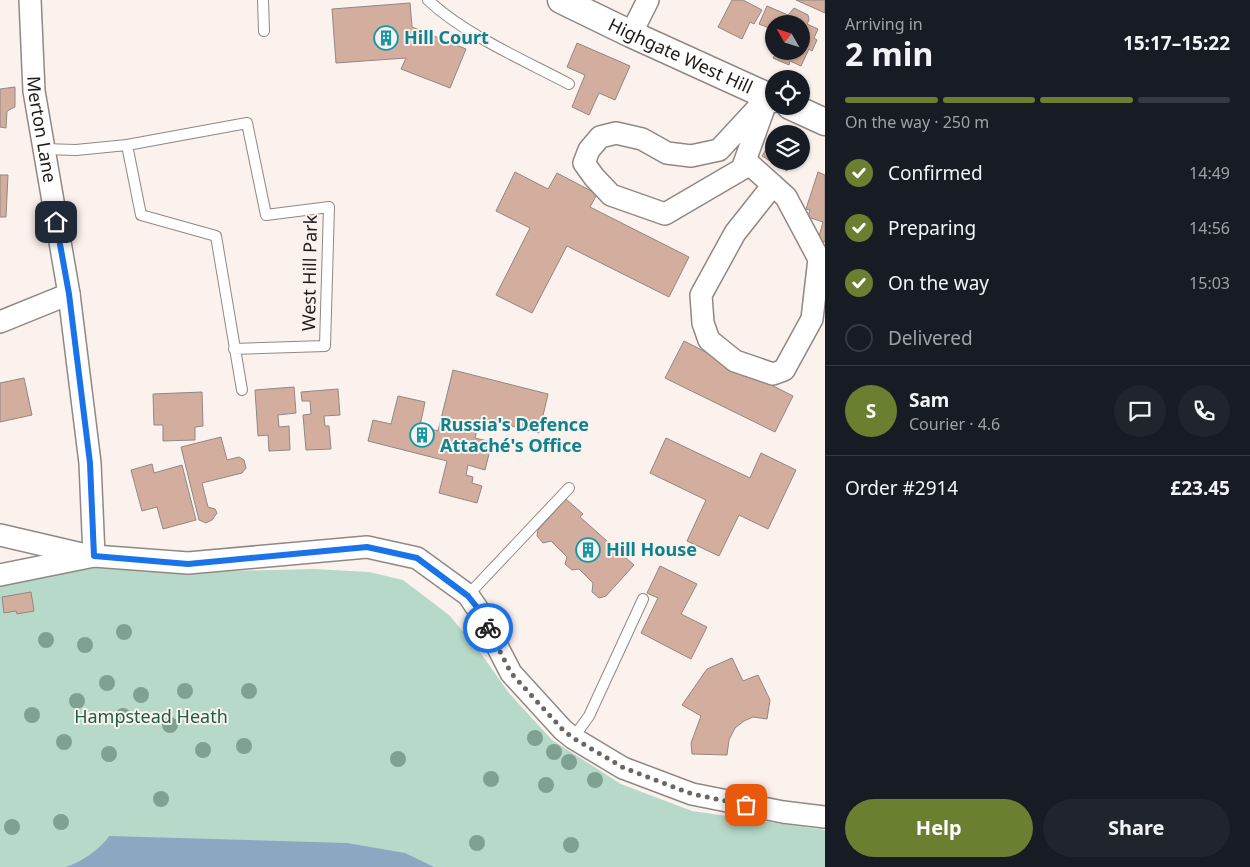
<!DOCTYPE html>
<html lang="en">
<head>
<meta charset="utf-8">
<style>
	:root { --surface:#171b24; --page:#20242c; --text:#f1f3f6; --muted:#9ea1a6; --line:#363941; --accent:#6b7f30 }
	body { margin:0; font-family:"Noto Sans",sans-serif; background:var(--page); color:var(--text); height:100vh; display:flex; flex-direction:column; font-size:19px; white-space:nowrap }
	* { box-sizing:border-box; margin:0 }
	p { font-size:16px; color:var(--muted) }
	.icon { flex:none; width:28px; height:28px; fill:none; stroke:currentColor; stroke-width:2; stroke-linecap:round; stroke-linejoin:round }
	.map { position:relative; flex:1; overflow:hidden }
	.panel { display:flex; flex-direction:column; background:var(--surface); width:425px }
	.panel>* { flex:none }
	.needle { width:32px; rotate:309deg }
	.tools { position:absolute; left:765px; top:15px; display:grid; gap:10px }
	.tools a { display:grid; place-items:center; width:45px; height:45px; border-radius:50%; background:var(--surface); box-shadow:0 1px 4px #0004; font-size:25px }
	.pin { position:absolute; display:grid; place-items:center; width:42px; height:42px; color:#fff; margin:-21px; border-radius:10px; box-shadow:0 2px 8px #0006 }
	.courier { position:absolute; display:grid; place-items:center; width:50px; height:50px; margin:-25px; border:4px solid #1a73e8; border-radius:50%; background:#fff; color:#222; box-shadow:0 1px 6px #0007 }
	.head em { font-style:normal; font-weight:700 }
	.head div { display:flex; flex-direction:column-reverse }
	.head { display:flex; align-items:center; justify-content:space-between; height:85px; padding:0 20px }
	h1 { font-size:32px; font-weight:700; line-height:38px }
	.bar { display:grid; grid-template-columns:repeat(4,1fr); gap:8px 5px; align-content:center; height:60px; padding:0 20px }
	.bar i { height:6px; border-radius:4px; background:var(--line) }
	.bar .on { background:var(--accent) }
	.bar p { grid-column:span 4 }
	.line { display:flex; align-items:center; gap:12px; padding:0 20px; border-top:1px solid var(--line) }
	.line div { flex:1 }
	.round { display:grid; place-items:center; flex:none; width:52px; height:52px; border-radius:26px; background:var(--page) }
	ol { padding:0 20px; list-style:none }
	li { display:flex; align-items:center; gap:15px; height:55px }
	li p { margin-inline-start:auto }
	li .icon { padding:5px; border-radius:50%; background:var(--accent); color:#fff; stroke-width:4 }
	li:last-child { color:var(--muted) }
	li i { width:28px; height:28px; border:2px solid var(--line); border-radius:50% }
	.cta { display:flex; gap:10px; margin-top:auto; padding:10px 20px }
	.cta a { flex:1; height:58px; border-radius:30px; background:var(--accent); color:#fff; font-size:20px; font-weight:700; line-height:58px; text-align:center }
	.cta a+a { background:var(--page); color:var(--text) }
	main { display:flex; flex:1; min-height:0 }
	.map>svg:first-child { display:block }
	.green { fill:#b7d9c9 }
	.water { fill:#8ca7c2 }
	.building { fill:#d3ad9d; stroke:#918884 }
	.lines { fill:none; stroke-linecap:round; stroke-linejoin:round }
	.service-casing { stroke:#918884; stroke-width:12 }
	.minor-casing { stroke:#918884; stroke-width:24 }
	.tertiary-casing { stroke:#918884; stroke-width:29 }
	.service { stroke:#fff; stroke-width:10 }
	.minor { stroke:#fff; stroke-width:21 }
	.tertiary { stroke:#fff; stroke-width:26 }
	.tree { fill:#7fa191 }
	.done { stroke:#6b6663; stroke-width:5; stroke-dasharray:0 9 }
	.route { stroke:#1a73e8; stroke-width:6 }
	.labels { text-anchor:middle; stroke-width:4; stroke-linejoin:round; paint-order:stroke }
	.culture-label { font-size:18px; font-weight:bold; fill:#0d838f; stroke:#fbf1ed; text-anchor:start }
	.street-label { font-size:18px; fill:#1e1b19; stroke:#fbf1ed }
	.park-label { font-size:18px; fill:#1a5f46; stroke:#fbf1ed }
</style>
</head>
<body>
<main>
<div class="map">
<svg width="825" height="867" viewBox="0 0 825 867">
	<rect width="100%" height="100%" fill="#fbf1ed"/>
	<path class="green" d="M94,556L187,572L314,569L369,572L403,580L449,615L477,648L509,693L552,740L621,784L692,811L825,830V867H0V575Z"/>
	<path class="water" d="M109,836L347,843L405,853L434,867H65C79,864 102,848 109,836Z"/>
	<path class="building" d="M732,0H743L762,10L754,24L750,22L742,39L718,27Z
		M796,0H825V13Z
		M410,3L412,27L466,49L450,88L401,69L406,58L336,63L332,9Z
		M767,6L788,15L794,8L808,15L809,20L807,24L818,29L814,38L817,40L812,51L809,49L801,66L790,61L789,65L773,58L777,51H801V24H774V30L759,24Z
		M577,43L630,66L615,100L599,93L589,115L572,107L585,75L567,67Z
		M15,87V107L7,111L6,128L0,127V89Z
		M770,143L774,145V161H793L787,171L762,156Z
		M515,172L548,189L557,173L597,194L590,207L689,257L669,297L567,246L532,313L496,295L530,228L496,211Z
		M818,172L825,175V242L818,240L823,222L808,217L810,210L806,209Z
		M0,175H8L6,217H0Z
		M684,341L793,396L775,432L665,378Z
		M453,370L548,394L539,433L480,418L475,438L492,442L485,470L468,465L466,475L473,477L472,483L482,486L477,503L439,493L447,461L368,441L373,420L391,424L398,396L425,402L420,426L438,431Z
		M24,378L32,415L0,422V383Z
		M294,387L296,413L278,415L279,427L289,426L290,450L269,451L268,435L258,436L255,390Z
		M338,389L340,415L324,416L325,426H329L331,449L306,450L303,415L311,414L310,401H302L301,392Z
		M202,392L203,426L195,427V440L163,441V425H154L153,394Z
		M221,437L227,460L239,457L244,460L246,468L242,473L202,483L208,507L215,509L217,513L212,520L206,523L199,520L181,447Z
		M666,438L750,478L761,453L796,470L768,529L739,515L719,556L687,541L706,500L650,473Z
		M152,464L154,473L182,465L196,520L163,529L157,507L142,511L131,470Z
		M566,499L583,514L580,517L634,565L606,596L599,598L592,592L593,583L579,569L572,570L565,564L567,557L551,541L543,543L537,536L538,530Z
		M660,566L697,584L681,614L707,627L691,659L641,633L658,598L647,593Z
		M31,592L34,611L17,614L16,611L4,613L2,597Z
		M732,658L743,681L758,675L770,700L767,719L753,717L744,721L735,728L729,740L727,755L692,754L691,743L701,716L682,705L707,669Z"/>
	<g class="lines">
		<g class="service-casing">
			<path id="service" d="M263,0L264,31
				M428,0C465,35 524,60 569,84
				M127,145L247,123L266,215L329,207L325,346L234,349
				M43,149L76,150L127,145L141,215L216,236L242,390
				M468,595L569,488
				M573,738L589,716L643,599"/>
		</g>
		<g class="minor-casing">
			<g id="minor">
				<path id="s1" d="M30,0L34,91L69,294L90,463L94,556"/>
				<path d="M631,34L648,0"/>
				<path d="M768,97L742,169L665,214L611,195L594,177L584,163L589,150L600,137L616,133L642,139L667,153L691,156L719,150Z"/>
				<path d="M746,161L786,197L819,259L812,319L784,370L773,374L735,361L709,340L703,323L701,295L735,233L773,185"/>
				<path d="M0,322L69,294"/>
				<path d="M0,535L86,555"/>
				<path d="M0,575L94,556L188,563L367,547L417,558L468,595L479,611L511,673L563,730L573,738L623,768L692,794L783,812L825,817"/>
			</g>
		</g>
		<g class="tertiary-casing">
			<g id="tertiary">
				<path id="s2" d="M561,0L631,34L774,99"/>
				<path d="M790,106L825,122"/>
			</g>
		</g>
		<use href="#service" class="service"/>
		<use href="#minor" class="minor"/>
		<use href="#tertiary" class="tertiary"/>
	</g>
	<g class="tree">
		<circle cx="124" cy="632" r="8"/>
		<circle cx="46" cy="640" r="8"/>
		<circle cx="85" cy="645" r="8"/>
		<circle cx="107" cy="683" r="8"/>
		<circle cx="185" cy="691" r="8"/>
		<circle cx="249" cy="691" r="8"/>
		<circle cx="141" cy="695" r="8"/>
		<circle cx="77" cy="701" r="8"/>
		<circle cx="32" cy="715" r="8"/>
		<circle cx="123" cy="716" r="8"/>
		<circle cx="170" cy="725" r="8"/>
		<circle cx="535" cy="738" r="8"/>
		<circle cx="64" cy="742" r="8"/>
		<circle cx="244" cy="746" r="8"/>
		<circle cx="203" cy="750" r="8"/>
		<circle cx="554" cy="752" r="8"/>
		<circle cx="109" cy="754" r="8"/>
		<circle cx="398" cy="759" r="8"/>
		<circle cx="569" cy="762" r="8"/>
		<circle cx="491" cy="779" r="8"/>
		<circle cx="595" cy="780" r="8"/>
		<circle cx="546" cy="785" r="8"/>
		<circle cx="161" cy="799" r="8"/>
		<circle cx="61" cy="822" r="8"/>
		<circle cx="12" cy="827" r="8"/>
		<circle cx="477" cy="843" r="8"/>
		<circle cx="571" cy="845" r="8"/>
	</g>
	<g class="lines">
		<path class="done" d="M488,628L511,673L563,730L573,738L624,768L692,794L746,805"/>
		<path class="route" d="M56,222L69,294L90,463L94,556L188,564L367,547L417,558L468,596L480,611L488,628"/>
	</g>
	<defs>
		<g id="building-ring" transform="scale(1.25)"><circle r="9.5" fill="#fbf1ed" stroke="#0f9aa8" stroke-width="1.5"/><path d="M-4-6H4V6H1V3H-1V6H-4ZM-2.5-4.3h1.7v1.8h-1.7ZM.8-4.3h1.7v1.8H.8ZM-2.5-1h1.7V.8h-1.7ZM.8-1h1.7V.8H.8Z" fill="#0f9aa8"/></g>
	</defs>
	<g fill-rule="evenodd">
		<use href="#building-ring" x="386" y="38"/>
		<use href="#building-ring" x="422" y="435"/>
		<use href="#building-ring" x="588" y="550"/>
	</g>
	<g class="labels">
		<g class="culture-label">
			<text x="404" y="44">Hill Court</text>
			<text x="440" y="431">Russia's Defence<tspan x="440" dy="21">Attaché's Office</tspan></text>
			<text x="606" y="556">Hill House</text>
		</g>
		<g class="street-label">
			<text dy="6" stroke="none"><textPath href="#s2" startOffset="132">Highgate West Hill</textPath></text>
			<text dy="6" stroke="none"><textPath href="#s1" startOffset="130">Merton Lane</textPath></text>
			<text transform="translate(310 273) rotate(-89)" y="6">West Hill Park</text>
		</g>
		<g class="park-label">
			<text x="151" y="723">Hampstead Heath</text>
		</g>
	</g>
</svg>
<div class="tools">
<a><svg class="needle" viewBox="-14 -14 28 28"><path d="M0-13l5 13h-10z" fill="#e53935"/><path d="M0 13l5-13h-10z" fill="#9ea1a6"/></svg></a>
<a><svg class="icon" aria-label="locate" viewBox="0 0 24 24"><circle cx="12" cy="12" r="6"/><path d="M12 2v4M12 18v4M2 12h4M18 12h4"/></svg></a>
<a><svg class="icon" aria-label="layers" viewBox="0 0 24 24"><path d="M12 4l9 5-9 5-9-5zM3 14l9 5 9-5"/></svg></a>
</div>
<div class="pin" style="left:746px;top:805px;background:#ea580c"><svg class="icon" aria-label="bag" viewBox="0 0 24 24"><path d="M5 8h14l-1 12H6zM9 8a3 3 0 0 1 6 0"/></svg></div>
<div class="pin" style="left:56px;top:222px;background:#1f2937"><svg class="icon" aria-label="home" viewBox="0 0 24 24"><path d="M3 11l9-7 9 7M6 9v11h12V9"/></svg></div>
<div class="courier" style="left:488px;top:628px"><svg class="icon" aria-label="bike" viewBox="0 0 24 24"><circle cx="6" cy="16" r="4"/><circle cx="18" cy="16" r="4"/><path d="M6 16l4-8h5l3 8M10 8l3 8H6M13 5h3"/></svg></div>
</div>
<section class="panel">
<div class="head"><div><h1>2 min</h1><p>Arriving in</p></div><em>15:17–15:22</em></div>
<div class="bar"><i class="on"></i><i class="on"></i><i class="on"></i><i></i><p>On the way · 250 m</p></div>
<ol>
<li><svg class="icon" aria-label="check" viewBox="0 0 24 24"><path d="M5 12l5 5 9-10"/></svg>Confirmed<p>14:49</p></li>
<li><svg class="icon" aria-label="check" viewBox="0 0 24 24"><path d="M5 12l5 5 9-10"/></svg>Preparing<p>14:56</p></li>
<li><svg class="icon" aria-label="check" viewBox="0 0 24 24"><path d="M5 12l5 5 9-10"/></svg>On the way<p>15:03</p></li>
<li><i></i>Delivered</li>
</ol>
<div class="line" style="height:90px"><b class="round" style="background:var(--accent);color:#fff">S</b><div><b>Sam</b><p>Courier · 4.6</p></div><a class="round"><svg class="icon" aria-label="chat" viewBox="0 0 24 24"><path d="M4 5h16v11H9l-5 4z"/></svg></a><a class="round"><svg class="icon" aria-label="phone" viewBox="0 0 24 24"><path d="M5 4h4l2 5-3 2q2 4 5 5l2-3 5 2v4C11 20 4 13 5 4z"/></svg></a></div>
<div class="line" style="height:65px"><div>Order #2914</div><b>£23.45</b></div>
<div class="cta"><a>Help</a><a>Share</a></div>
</section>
</main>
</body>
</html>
